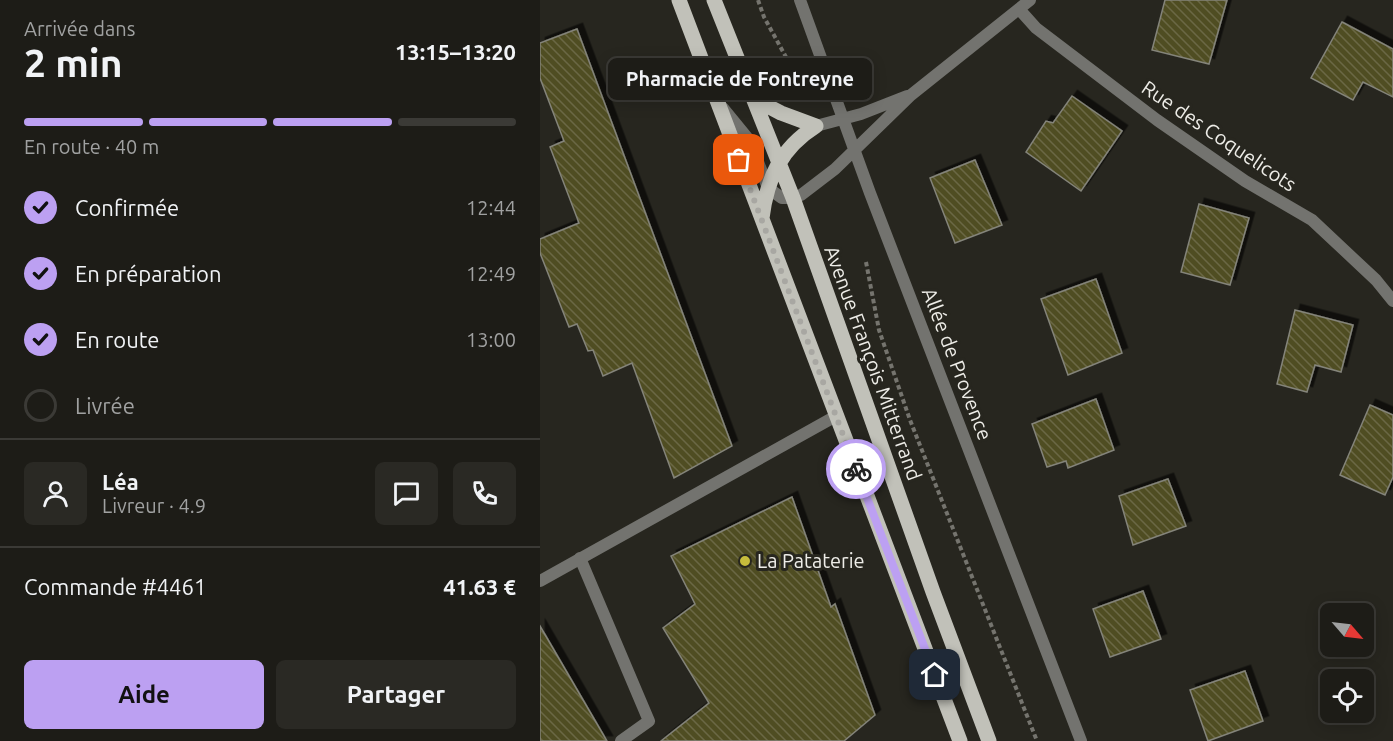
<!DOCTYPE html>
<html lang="fr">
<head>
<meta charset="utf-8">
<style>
	:root { --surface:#1d1c17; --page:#2a2924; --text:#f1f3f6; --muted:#a0a1a1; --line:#3b3a36; --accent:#bca0f2 }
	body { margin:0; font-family:Ubuntu,sans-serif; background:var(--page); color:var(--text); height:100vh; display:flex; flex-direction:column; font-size:22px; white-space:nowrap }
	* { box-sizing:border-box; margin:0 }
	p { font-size:20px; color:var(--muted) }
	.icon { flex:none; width:33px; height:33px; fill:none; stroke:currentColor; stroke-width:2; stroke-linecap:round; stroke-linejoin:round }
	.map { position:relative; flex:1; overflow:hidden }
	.drawer { display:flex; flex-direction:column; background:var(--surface); width:540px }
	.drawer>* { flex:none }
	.needle { width:39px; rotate:118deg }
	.controls { position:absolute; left:780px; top:603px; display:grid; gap:12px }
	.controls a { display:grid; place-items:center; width:54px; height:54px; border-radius:9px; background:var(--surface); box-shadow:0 3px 15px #0003,0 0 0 2px var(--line); font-size:30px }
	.pin { position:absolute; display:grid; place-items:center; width:51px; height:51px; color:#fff; margin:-26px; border-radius:12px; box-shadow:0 3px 9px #0006 }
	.courier { position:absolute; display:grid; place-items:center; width:60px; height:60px; margin:-30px; border:4px solid #bca0f2; border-radius:50%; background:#fff; color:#222; box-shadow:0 2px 8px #0007 }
	.bubble { position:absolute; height:42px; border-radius:9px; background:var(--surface); box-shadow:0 3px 15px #0003,0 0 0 2px var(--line); font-size:20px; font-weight:600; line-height:42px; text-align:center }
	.headline em { font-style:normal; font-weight:600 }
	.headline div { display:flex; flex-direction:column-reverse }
	.headline { display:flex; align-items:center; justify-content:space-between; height:102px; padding:0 24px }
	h1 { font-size:39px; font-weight:600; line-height:45px }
	.bar { display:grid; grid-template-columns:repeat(4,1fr); gap:9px 6px; align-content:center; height:72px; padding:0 24px }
	.bar i { height:8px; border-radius:4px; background:var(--line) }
	.bar .selected { background:var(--accent) }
	.bar p { grid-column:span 4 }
	.line { display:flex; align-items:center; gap:15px; padding:0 24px; border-top:2px solid var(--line) }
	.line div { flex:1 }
	.round { display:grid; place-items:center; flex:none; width:63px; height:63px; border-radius:9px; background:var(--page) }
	ol { padding:0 24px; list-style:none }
	li { display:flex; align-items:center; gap:18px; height:66px }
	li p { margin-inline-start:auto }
	li .icon { padding:6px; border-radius:50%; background:var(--accent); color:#111; stroke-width:4 }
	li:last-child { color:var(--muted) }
	li i { width:33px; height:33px; border:3px solid var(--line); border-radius:50% }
	.button { display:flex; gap:12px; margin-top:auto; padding:12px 24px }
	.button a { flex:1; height:69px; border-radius:9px; background:var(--accent); color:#111; font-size:24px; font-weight:600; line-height:69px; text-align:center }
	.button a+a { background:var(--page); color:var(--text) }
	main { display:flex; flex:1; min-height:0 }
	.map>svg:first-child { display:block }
	.building { fill:url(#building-back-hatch); stroke:#84847a; stroke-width:1.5; filter:url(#shadow) }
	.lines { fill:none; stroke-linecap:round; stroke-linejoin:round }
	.path { stroke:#75746e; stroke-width:4; stroke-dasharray:4.5 3; stroke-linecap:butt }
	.service { stroke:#73736f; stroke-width:12 }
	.minor { stroke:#73736f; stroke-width:12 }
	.primary { stroke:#c1c1b9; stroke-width:15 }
	.done { stroke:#a8a7a2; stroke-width:6; stroke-dasharray:0 10.8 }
	.route { stroke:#bca0f2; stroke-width:8 }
	.poi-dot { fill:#c6bc3c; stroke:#27261f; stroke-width:2 }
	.labels { text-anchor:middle; stroke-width:6; stroke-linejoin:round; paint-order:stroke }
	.street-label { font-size:20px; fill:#eeede8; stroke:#27261f }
	.poi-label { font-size:20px; fill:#eeede8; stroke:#27261f; text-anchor:start }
</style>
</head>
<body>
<main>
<section class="drawer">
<div class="headline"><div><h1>2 min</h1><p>Arrivée dans</p></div><em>13:15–13:20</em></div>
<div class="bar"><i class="selected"></i><i class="selected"></i><i class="selected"></i><i></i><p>En route · 40 m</p></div>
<ol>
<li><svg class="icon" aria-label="check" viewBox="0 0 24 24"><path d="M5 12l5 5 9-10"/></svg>Confirmée<p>12:44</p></li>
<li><svg class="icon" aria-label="check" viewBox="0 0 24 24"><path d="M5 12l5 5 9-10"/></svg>En préparation<p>12:49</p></li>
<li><svg class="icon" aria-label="check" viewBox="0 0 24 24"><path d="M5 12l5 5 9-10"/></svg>En route<p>13:00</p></li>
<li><i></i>Livrée</li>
</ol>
<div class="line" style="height:108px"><a class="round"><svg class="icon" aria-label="person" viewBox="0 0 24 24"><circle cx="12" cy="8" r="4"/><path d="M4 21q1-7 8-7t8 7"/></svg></a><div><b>Léa</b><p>Livreur · 4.9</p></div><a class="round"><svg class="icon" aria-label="chat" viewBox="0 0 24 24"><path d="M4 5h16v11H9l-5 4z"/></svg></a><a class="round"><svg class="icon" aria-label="phone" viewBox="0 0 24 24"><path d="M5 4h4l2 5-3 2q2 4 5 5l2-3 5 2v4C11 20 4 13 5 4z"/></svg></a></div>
<div class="line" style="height:78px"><div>Commande #4461</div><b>41.63 €</b></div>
<div class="button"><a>Aide</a><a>Partager</a></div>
</section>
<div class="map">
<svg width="853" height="741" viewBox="0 0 853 741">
	<defs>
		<pattern id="building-back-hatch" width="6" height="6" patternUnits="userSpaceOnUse" patternTransform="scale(1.5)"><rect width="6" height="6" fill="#504d24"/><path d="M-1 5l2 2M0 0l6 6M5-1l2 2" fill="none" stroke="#6a6744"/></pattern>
		<filter id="shadow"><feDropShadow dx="5.5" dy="-5.5" stdDeviation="0" flood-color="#0009"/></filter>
	</defs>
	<rect width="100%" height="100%" fill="#27261f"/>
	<path class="building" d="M625,0H687L669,64L612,50Z
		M802,22L853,49V97L823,82L813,100L771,78Z
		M37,29L192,446L134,478L92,363L63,376L53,350L48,351L37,324L29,327L0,253V239L39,223L10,147L24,141L0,78V43Z
		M532,96L582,131L541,191L486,152L506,121L513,123Z
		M435,160L462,225L415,243L390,178Z
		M659,204L709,218L690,285L641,272Z
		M556,279L582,353L528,375L501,299Z
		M755,310L813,325L801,372L775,365L767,392L737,384Z
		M556,399L574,450L528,468L526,461L507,467L492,424Z
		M830,405L853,415V477L845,495L800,475Z
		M628,479L646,526L593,545L579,496Z
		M252,497L291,607L295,604L335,715L304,741H121L169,703L123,628L155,604L131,556Z
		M603,591L621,639L570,657L553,609Z
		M0,626L67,741H0Z
		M705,671L723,721L668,741L650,690Z"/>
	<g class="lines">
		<path class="path" d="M218,0L224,17L258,79
			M326,262L339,330L370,420L497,741"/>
		<path class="service" d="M40,558L109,721L81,741"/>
		<path class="minor" d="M260,0L330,193L541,741
			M479,9L496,28L617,120L705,181L772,220L836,280L853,301
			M183,108L210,141L228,188L242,198H253L261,195L295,169L371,95L490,0
			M276,126L321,114L367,96
			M0,581L296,416"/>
		<path class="primary" d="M139,0L420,741
			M174,0L253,198L393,592L449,741
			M214,99L241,113L276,126
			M222,218C227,178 241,148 276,126"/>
	</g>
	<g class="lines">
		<path class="done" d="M199,160L316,469"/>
		<path class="route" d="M316,469L395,675"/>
	</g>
	<circle class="poi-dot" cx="205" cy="561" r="6"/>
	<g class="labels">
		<g class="street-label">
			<text transform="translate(679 136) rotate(34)" y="7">Rue des Coquelicots</text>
			<text transform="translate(333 363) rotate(70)" y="7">Avenue François Mitterrand</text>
			<text transform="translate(417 364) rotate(69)" y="7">Allée de Provence</text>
		</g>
		<g class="poi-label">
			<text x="217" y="568">La Pataterie</text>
		</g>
	</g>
</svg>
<div class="controls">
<a><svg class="needle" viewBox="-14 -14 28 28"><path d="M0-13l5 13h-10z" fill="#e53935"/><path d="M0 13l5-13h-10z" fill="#a0a1a1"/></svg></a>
<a><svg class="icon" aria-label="locate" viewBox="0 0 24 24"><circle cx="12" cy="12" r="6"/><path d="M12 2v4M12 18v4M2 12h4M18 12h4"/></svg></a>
</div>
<div class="pin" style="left:199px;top:160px;background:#ea580c"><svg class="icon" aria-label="bag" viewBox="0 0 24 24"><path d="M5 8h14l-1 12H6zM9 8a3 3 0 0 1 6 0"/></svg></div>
<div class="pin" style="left:395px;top:675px;background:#1f2937"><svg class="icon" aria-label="home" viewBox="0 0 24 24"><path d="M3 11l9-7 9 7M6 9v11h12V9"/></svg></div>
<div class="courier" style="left:316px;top:469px"><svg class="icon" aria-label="bike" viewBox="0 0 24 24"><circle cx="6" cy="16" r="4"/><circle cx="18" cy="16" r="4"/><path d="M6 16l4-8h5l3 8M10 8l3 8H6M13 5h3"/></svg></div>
<div class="bubble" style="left:68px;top:58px;width:264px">Pharmacie de Fontreyne</div>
</div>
</main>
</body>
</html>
